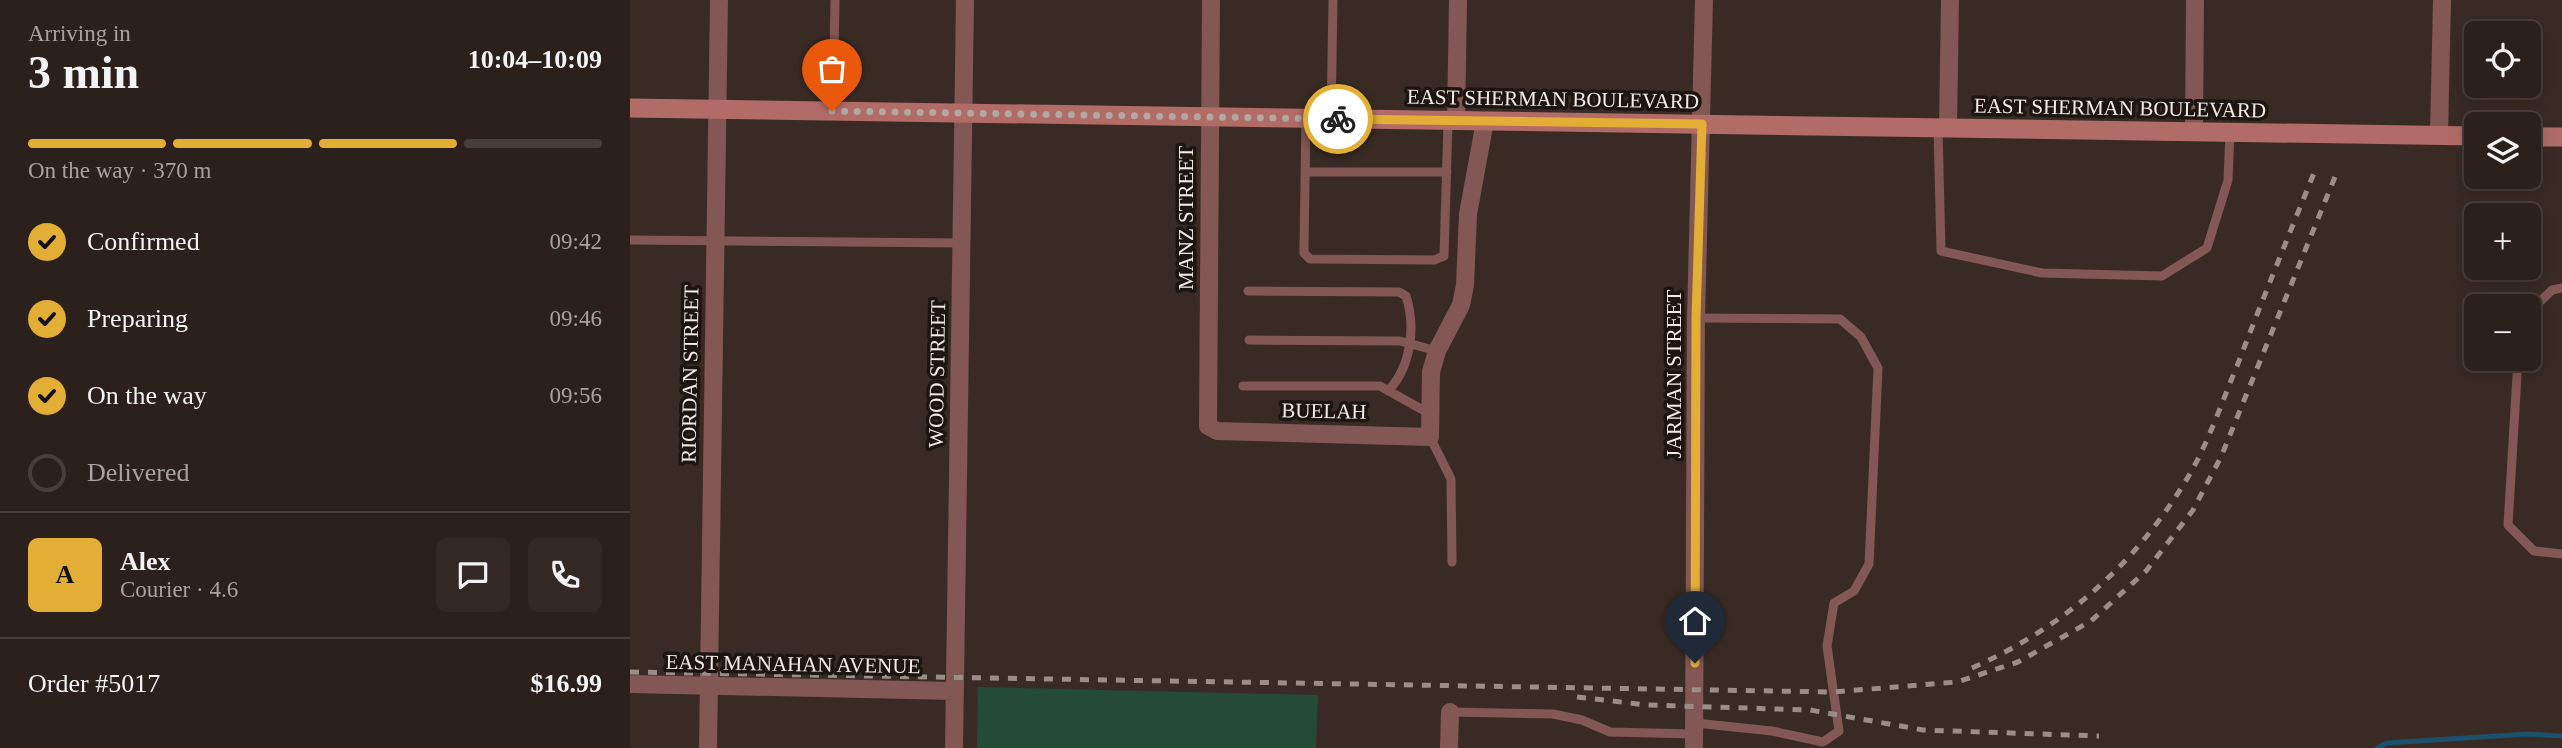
<!DOCTYPE html>
<html lang="en">
<head>
<meta charset="utf-8">
<style>
	:root { --surface:#2b201b; --page:#332824; --text:#f1f3f6; --muted:#a6a3a3; --line:#473e3a; --accent:#e3ae35 }
	body { margin:0; font-family:"Times New Roman",serif; background:var(--page); color:var(--text); height:100vh; display:flex; flex-direction:column; font-size:26px; white-space:nowrap }
	* { box-sizing:border-box; margin:0 }
	p { font-size:23px; color:var(--muted) }
	.icon { flex:none; width:38px; height:38px; fill:none; stroke:currentColor; stroke-width:2; stroke-linecap:round; stroke-linejoin:round }
	.map { position:relative; flex:1; overflow:hidden }
	.details { display:flex; flex-direction:column; background:var(--surface); width:630px }
	.details>* { flex:none }
	.buttons { position:absolute; left:1834px; top:21px; display:grid; gap:14px }
	.buttons a { display:grid; place-items:center; width:77px; height:77px; border-radius:10px; background:var(--surface); box-shadow:0 4px 18px #0003,0 0 0 2px var(--line); font-size:35px }
	.pin { position:absolute; display:grid; place-items:center; width:60px; height:60px; color:#fff; margin:-72px -30px; border-radius:50% 50% 50% 0; rotate:-45deg; box-shadow:0 0 7px #0007 }
	.pin .icon { rotate:45deg }
	.courier { position:absolute; display:grid; place-items:center; width:70px; height:70px; margin:-35px; border:5px solid #e3ae35; border-radius:50%; background:#fff; color:#222; box-shadow:0 2px 9px #0007 }
	.summary em { font-style:normal; font-weight:800 }
	.summary div { display:flex; flex-direction:column-reverse }
	.summary { display:flex; align-items:center; justify-content:space-between; height:119px; padding:0 28px }
	h1 { font-size:46px; font-weight:800; line-height:52px }
	.bar { display:grid; grid-template-columns:repeat(4,1fr); gap:10px 7px; align-content:center; height:84px; padding:0 28px }
	.bar i { height:9px; border-radius:5px; background:var(--line) }
	.bar .active { background:var(--accent) }
	.bar p { grid-column:span 4 }
	.line { display:flex; align-items:center; gap:18px; padding:0 28px; border-top:2px solid var(--line) }
	.line div { flex:1 }
	.round { display:grid; place-items:center; flex:none; width:74px; height:74px; border-radius:10px; background:var(--page) }
	ol { padding:0 28px; list-style:none }
	li { display:flex; align-items:center; gap:21px; height:77px }
	li p { margin-inline-start:auto }
	li .icon { padding:7px; border-radius:50%; background:var(--accent); color:#111; stroke-width:4 }
	li:last-child { color:var(--muted) }
	li i { width:38px; height:38px; border:4px solid var(--line); border-radius:50% }
	main { display:flex; flex:1; min-height:0 }
	.map>svg:first-child { display:block }
	.green { fill:#244c35 }
	.lines { fill:none; stroke-linecap:round; stroke-linejoin:round }
	.stream { stroke:#1c516d; stroke-width:5 }
	.service { stroke:#835753; stroke-width:9 }
	.minor { stroke:#835753; stroke-width:18 }
	.secondary { stroke:#b26c67; stroke-width:19 }
	.rail { stroke:#998e88; stroke-width:5; stroke-dasharray:9 9; stroke-linecap:butt }
	.done { stroke:#b2a7a1; stroke-width:7; stroke-dasharray:0 12.6 }
	.route { stroke:#e3ae35; stroke-width:9 }
	.labels { text-anchor:middle; stroke-width:7; stroke-linejoin:round; paint-order:stroke }
	.street-label { font-size:21px; fill:#f3eae5; stroke:#1c1512 }
</style>
</head>
<body>
<main>
<section class="details">
<div class="summary"><div><h1>3 min</h1><p>Arriving in</p></div><em>10:04–10:09</em></div>
<div class="bar"><i class="active"></i><i class="active"></i><i class="active"></i><i></i><p>On the way · 370 m</p></div>
<ol>
<li><svg class="icon" aria-label="check" viewBox="0 0 24 24"><path d="M5 12l5 5 9-10"/></svg>Confirmed<p>09:42</p></li>
<li><svg class="icon" aria-label="check" viewBox="0 0 24 24"><path d="M5 12l5 5 9-10"/></svg>Preparing<p>09:46</p></li>
<li><svg class="icon" aria-label="check" viewBox="0 0 24 24"><path d="M5 12l5 5 9-10"/></svg>On the way<p>09:56</p></li>
<li><i></i>Delivered</li>
</ol>
<div class="line" style="height:126px"><b class="round" style="background:var(--accent);color:#111">A</b><div><b>Alex</b><p>Courier · 4.6</p></div><a class="round"><svg class="icon" aria-label="chat" viewBox="0 0 24 24"><path d="M4 5h16v11H9l-5 4z"/></svg></a><a class="round"><svg class="icon" aria-label="phone" viewBox="0 0 24 24"><path d="M5 4h4l2 5-3 2q2 4 5 5l2-3 5 2v4C11 20 4 13 5 4z"/></svg></a></div>
<div class="line" style="height:91px"><div>Order #5017</div><b>$16.99</b></div>
</section>
<div class="map">
<svg width="1932" height="748" viewBox="0 0 1932 748">
	<rect width="100%" height="100%" fill="#392b24"/>
	<path class="green" d="M348,687L688,695L686,748H347Z"/>
	<g class="lines">
		<path class="stream" d="M1747,748L1757,743L1898,734L1932,736"/>
		<path class="service" d="M203,111L205,0
			M676,118L674,247V253L680,259L804,260L814,256L818,121
			M701,119L703,0
			M1308,128L1311,251L1412,273L1532,276L1577,248L1598,180L1600,132
			M675,172H817
			M0,240L332,243
			M618,291L769,292L776,296C786,327 781,367 758,391
			M1899,312L1922,290L1932,288
			M619,340L770,341L807,351
			M1888,359L1878,525L1904,551L1932,554
			M613,386H750L800,414
			M800,437L821,479L822,562
			M820,712L923,714L952,720L980,732L1064,734
			M1065,723L1142,731L1193,742L1209,731L1197,646L1204,603L1224,591L1239,564L1248,368L1231,337L1210,319L1066,318"/>
		<path class="minor" d="M581,0L578,426L587,431L800,437L801,372L807,351L831,305L835,285L838,214L855,121
			M826,121L828,0
			M1318,128L1320,0
			M1564,131L1565,0
			M1809,135L1812,0
			M0,684L324,691
			M78,748L89,0
			M324,748L335,0
			M819,748L820,712
			M1064,748L1066,318L1074,0"/>
		<path class="secondary" d="M0,108L1846,136
			M1899,137H1932"/>
		<path class="rail" d="M1342,668C1432,628 1503,567 1555,482C1577,447 1591,404 1607,366C1632,301 1658,237 1684,173
			M0,672L1203,692L1327,682L1388,662L1461,621L1516,571L1563,510L1591,457L1707,172
			M947,697L1017,705L1180,710L1293,730L1469,736"/>
	</g>
	<g class="lines">
		<path class="done" d="M202,111L708,119"/>
		<path class="route" d="M708,119L1072,124L1066,318L1065,663"/>
	</g>
	<g class="labels">
		<g class="street-label">
			<text transform="translate(923 99) rotate(1)" y="7">EAST SHERMAN BOULEVARD</text>
			<text transform="translate(1490 108) rotate(1)" y="7">EAST SHERMAN BOULEVARD</text>
			<text transform="translate(556 218) rotate(-90)" y="7">MANZ STREET</text>
			<text transform="translate(60 374) rotate(-89)" y="7">RIORDAN STREET</text>
			<text transform="translate(307 374) rotate(-89)" y="7">WOOD STREET</text>
			<text transform="translate(1044 374) rotate(-90)" y="7">JARMAN STREET</text>
			<text transform="translate(694 411) rotate(1)" y="7">BUELAH</text>
			<text transform="translate(163 664) rotate(1)" y="7">EAST MANAHAN AVENUE</text>
		</g>
	</g>
</svg>
<div class="buttons">
<a><svg class="icon" aria-label="locate" viewBox="0 0 24 24"><circle cx="12" cy="12" r="6"/><path d="M12 2v4M12 18v4M2 12h4M18 12h4"/></svg></a>
<a><svg class="icon" aria-label="layers" viewBox="0 0 24 24"><path d="M12 4l9 5-9 5-9-5zM3 14l9 5 9-5"/></svg></a>
<a>+</a>
<a>−</a>
</div>
<div class="pin" style="left:202px;top:111px;background:#ea580c"><svg class="icon" aria-label="bag" viewBox="0 0 24 24"><path d="M5 8h14l-1 12H6zM9 8a3 3 0 0 1 6 0"/></svg></div>
<div class="pin" style="left:1065px;top:663px;background:#1f2937"><svg class="icon" aria-label="home" viewBox="0 0 24 24"><path d="M3 11l9-7 9 7M6 9v11h12V9"/></svg></div>
<div class="courier" style="left:708px;top:119px"><svg class="icon" aria-label="bike" viewBox="0 0 24 24"><circle cx="6" cy="16" r="4"/><circle cx="18" cy="16" r="4"/><path d="M6 16l4-8h5l3 8M10 8l3 8H6M13 5h3"/></svg></div>
</div>
</main>
</body>
</html>
